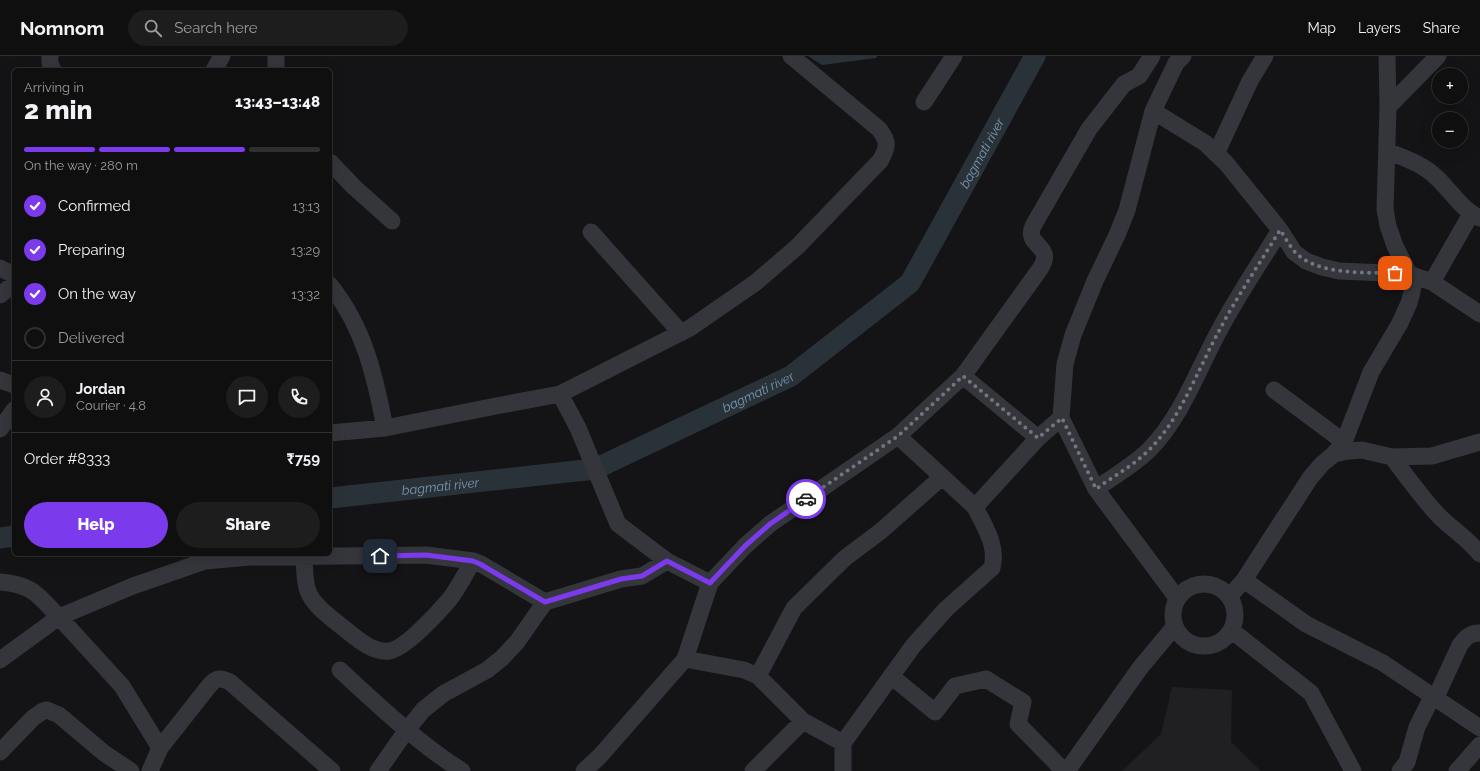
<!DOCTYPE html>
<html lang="en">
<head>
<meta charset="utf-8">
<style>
	:root { --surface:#0f0f10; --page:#1d1d1e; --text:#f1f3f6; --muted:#9b9c9f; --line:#2f2f30; --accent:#7c3aed }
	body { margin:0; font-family:Raleway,sans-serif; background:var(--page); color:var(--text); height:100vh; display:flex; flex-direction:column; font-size:15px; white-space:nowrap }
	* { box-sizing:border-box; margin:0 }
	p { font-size:13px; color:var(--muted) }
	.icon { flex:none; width:22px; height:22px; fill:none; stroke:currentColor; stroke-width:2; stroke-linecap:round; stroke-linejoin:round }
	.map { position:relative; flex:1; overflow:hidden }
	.drawer { position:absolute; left:12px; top:12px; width:320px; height:488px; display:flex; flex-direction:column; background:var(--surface); border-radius:6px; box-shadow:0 4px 16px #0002,0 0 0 1px var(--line) }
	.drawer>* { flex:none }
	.fabs { position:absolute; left:1432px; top:12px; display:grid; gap:8px }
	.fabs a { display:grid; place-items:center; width:36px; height:36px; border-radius:50%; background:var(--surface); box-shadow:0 4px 16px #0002,0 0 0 1px var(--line); font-size:20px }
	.pin { position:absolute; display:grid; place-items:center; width:34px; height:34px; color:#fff; margin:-17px; border-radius:8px; box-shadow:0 2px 6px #0006 }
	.courier { position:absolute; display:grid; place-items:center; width:40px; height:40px; margin:-20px; border:3px solid #7c3aed; border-radius:50%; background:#fff; color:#222; box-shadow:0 1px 5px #0007 }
	.overview em { font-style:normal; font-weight:800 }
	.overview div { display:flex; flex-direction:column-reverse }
	.overview { display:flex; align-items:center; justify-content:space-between; height:68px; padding:0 12px }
	h1 { font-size:26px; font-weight:800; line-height:30px }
	.bar { display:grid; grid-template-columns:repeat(4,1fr); gap:6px 4px; align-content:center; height:48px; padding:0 12px }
	.bar i { height:5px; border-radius:3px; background:var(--line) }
	.bar .selected { background:var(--accent) }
	.bar p { grid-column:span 4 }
	.line { display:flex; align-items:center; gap:10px; padding:0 12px; border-top:1px solid var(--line) }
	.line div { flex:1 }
	.round { display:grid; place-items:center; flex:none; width:42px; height:42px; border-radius:21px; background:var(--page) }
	ol { padding:0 12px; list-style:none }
	li { display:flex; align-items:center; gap:12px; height:44px }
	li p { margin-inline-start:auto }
	li .icon { padding:4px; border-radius:50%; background:var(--accent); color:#fff; stroke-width:4 }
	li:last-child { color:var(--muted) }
	li i { width:22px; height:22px; border:2px solid var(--line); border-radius:50% }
	.button { display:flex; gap:8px; margin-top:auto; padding:8px 12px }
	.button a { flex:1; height:46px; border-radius:24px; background:var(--accent); color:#fff; font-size:16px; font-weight:800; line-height:46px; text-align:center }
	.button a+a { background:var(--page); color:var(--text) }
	header { display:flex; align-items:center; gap:24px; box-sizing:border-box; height:56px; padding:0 20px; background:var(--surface); border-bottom:1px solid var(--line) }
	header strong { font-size:19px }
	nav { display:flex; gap:22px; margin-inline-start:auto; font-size:14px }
	.search { width:280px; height:36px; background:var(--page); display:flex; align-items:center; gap:10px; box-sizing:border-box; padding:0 14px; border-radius:22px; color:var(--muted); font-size:15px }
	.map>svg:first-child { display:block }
	.built { fill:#202023 }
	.water { fill:#2a3239 }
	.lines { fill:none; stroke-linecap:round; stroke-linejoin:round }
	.river { stroke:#2a3239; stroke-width:21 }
	.minor { stroke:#35363b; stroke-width:17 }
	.done { stroke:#72767e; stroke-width:4; stroke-dasharray:0 7.2 }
	.route { stroke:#7c3aed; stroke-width:5 }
	.labels { text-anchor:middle; stroke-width:3; stroke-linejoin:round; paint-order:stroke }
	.water-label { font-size:13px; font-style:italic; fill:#7b98b2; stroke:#0f0f11 }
</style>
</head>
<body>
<header>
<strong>Nomnom</strong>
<div class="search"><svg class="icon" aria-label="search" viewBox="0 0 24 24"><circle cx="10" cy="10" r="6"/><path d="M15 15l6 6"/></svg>Search here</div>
<nav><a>Map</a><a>Layers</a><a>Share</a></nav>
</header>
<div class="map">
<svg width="1480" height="715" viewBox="0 0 1480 715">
	<rect width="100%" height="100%" fill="#141416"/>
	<path class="built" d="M1172,631L1232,634L1231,686L1261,715H1122L1161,678Z"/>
	<path class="water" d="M808,0H877L876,2L822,9Z"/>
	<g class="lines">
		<g class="river">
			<path id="s1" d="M330,442L595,413L791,320L910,227L1035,0"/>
			<path d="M0,482L14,480"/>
		</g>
		<path class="minor" d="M50,0V7L53,14
			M276,0V14
			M214,14L222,0
			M924,46L954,0
			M1388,51L1438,0
			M1153,55L1205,87L1226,107L1280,174
			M1387,95C1404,102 1423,108 1437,122C1451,135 1462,154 1480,162
			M1216,98L1250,25L1265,0
			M330,106L354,131L392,165
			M591,176L681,277
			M0,212L14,219
			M1432,226L1471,158
			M330,229C364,271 375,320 385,372
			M0,239L14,228
			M963,320L1038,382
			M0,324L14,329
			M1274,334L1344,386
			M0,373L14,354
			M330,377L385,372L496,350L560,338
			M898,380L963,320L1040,213C1056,189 1024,191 1033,170L1089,73L1124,28L1139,20L1152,0
			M1334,398L1344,386L1371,316L1400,267L1409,247L1412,236L1413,226L1395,190L1388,170L1385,153L1388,51L1387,0
			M1392,401C1407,421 1422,442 1439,460C1452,473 1468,483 1480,498
			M1096,433C1114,420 1134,409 1150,393C1182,360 1198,313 1220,273C1238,239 1260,207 1280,174L1294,196L1306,205L1322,211L1339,215L1409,218L1432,226L1480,258
			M304,502C305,512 304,525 308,535C313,549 330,561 341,570C354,580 371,597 389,595C405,593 438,557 449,544C458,533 465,518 473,505
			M1244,524L1306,568L1383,607L1480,672
			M0,526C33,529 37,538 59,561L133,530L205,505L250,501L426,499L473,505L481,508L545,546
			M710,527L667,505L618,468L578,372L560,338L690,272L755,227L797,191L880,105C888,91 889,86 879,73L791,0
			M1173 559a31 31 0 1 1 62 0a31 31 0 1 1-62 0Z
			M1229,541L1244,524L1310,422L1322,408L1334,398L1349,395L1362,394L1392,401L1432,400L1480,386
			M1177,542L1096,433L1061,362L1065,308L1073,279L1095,225L1117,179L1127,154L1153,55L1176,7L1183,0
			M1231,574L1311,637L1353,715
			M685,603L744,614L758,620L803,665L843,687
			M0,604L59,561L122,630L160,692L150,715
			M340,614C379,650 417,686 462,715
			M758,620L794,552L845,502L881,475L942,421
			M891,620L935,656L955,630L986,623L1023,646L1018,668L1064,715
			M1435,643L1460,589C1466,581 1470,577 1480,577
			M160,692L209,630C216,622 220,621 230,626L332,715
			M0,696L33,662L43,655L47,654L59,659L104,697L131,715
			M378,715L406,675L423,654L443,638L487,614L502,602L517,586L545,546L621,523L642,520L667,505
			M584,715L600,700L685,603L710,527L745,490L770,468L898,380L975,451
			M753,715L803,665
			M843,715V687L913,590L946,553L992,512C998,489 984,470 975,451L1038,382L1061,362
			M1067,715L1140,612L1175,570
			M1400,715L1407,706L1417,671L1432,641
			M1457,715L1480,689"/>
	</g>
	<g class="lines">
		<path class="done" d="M806,443L898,380L963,320L1038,382L1062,362L1096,433C1114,420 1134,409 1150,393C1182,360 1198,313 1220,273C1238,239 1260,207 1280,174C1285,181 1289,189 1294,195C1316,220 1365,216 1395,217"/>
		<path class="route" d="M380,500L426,499L473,505L480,508L545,546L621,523L642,520L667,505L710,527L745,490L770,468L806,443"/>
	</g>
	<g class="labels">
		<g class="water-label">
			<text dy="5" stroke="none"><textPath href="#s1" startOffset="783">bagmati river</textPath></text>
			<text dy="5" stroke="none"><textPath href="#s1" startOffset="447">bagmati river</textPath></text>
			<text dy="5" stroke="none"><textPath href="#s1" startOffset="111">bagmati river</textPath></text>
		</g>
	</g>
</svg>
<div class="fabs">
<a>+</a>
<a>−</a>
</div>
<div class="pin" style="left:1395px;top:217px;background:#ea580c"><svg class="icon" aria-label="bag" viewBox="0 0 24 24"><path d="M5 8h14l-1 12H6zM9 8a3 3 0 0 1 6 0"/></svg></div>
<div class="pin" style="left:380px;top:500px;background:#1f2937"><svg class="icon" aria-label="home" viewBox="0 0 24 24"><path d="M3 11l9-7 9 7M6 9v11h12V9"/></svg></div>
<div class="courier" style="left:806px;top:443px"><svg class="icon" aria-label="car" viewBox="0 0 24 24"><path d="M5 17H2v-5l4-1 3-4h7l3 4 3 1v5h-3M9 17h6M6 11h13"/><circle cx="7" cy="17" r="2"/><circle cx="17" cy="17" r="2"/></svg></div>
<section class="drawer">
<div class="overview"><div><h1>2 min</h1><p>Arriving in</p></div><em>13:43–13:48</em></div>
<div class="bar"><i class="selected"></i><i class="selected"></i><i class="selected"></i><i></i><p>On the way · 280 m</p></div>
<ol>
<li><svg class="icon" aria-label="check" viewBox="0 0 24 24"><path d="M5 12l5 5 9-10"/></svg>Confirmed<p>13:13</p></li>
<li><svg class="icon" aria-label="check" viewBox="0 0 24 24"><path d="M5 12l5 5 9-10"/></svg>Preparing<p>13:29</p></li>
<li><svg class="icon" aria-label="check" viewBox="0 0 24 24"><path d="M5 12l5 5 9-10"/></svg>On the way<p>13:32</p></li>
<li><i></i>Delivered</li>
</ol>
<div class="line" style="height:72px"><a class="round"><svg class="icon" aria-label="person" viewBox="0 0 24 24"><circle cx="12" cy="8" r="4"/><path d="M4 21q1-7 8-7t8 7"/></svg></a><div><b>Jordan</b><p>Courier · 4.8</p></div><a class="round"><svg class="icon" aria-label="chat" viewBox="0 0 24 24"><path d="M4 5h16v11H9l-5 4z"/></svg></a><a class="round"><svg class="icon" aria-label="phone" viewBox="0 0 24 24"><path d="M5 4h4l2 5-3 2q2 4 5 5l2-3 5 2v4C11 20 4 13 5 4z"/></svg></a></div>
<div class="line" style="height:52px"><div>Order #8333</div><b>₹759</b></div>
<div class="button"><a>Help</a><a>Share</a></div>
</section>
</div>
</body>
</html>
